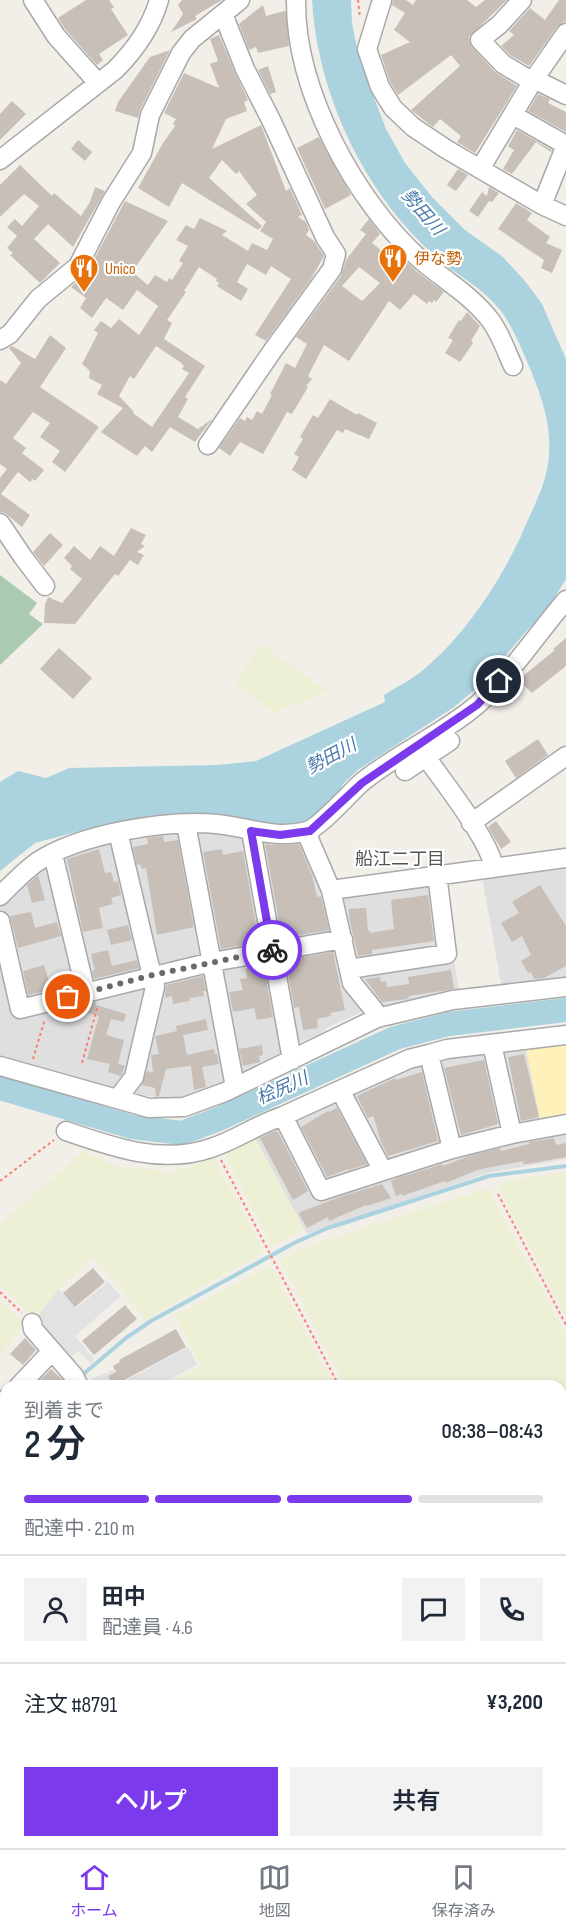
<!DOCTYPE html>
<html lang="ja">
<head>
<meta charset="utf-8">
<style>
	:root { --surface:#fff; --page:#f2f2f3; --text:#1f2937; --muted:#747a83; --line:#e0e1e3; --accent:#7c3aed }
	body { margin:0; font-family:"Sofia Sans Condensed","Noto Sans JP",sans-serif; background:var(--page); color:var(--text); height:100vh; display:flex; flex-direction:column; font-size:22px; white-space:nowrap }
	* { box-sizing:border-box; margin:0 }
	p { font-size:20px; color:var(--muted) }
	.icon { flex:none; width:33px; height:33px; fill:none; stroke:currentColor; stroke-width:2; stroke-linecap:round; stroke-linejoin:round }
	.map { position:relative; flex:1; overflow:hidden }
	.drawer { position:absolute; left:0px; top:1380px; width:567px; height:468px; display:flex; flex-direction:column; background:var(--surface); border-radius:18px 18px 0 0; box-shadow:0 3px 9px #0003 }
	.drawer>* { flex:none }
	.pin { position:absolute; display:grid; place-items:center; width:51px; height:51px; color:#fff; margin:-26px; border:3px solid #fff; border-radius:50%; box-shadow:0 2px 6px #0007 }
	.courier { position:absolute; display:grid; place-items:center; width:60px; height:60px; margin:-30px; border:4px solid #7c3aed; border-radius:50%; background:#fff; color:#222; box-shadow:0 2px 8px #0007 }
	.summary em { font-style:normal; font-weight:600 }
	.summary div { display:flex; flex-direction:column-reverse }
	.summary { display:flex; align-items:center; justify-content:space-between; height:102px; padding:0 24px }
	h1 { font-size:39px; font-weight:600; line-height:45px }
	.bar { display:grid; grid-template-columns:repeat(4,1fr); gap:9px 6px; align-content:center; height:72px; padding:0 24px }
	.bar i { height:8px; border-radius:4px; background:var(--line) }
	.bar .on { background:var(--accent) }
	.bar p { grid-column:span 4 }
	.line { display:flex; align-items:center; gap:15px; padding:0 24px; border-top:2px solid var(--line) }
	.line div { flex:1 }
	.round { display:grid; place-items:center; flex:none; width:63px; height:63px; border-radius:0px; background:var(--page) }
	.button { display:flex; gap:12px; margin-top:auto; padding:12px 24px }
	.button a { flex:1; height:69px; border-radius:0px; background:var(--accent); color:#fff; font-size:24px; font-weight:600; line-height:69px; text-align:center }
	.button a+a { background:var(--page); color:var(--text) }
	.tab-bar { display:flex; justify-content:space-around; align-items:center; height:84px; border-top:2px solid var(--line); background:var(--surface); font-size:16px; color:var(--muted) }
	.tab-bar a { display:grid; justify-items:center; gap:3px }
	.tab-bar .on { color:var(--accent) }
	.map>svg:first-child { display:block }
	.residential { fill:#e0dfdf }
	.farmland { fill:#eef0d5 }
	.sand { fill:#fff1ba }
	.cemetery { fill:#aacbaf }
	.parking { fill:#e2e2e2 }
	.water { fill:#aad3df }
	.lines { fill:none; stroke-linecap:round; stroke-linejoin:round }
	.stream { stroke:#aad3df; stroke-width:4 }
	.river { stroke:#aad3df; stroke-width:24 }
	.building { fill:#c7bfb8; fill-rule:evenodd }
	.minor-casing { stroke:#a9a9a9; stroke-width:21 }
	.path { stroke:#fa8072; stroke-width:2; stroke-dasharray:3 3; stroke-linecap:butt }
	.minor { stroke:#fff; stroke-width:18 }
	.done { stroke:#6b6a68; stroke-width:6; stroke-dasharray:0 10.8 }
	.route { stroke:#7c3aed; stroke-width:8 }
	.labels { text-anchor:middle; stroke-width:4.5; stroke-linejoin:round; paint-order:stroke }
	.food-label { font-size:16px; fill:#c56008; stroke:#fff; text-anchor:start }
	.water-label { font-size:18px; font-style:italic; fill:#4a7aab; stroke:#fff }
	.neighbourhood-label { font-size:18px; fill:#555; stroke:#fff }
</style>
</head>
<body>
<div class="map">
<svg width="566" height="1848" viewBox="0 0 566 1848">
	<rect width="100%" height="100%" fill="#f2efe9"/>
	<path class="residential" d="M181,830L289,838L306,843L367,1010L328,1027L321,1034L301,1042L295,1048L286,1051L269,1063L200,1094L179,1101L116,1091L0,1060V905L40,868L77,849L116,838Z
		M566,867V978L501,984L482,877Z
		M427,882L434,889L441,943L454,961L460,995L382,1010L358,981L341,900L346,893Z
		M526,1048L541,1124L525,1128L516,1121L501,1057L508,1050Z
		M480,1053L488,1060L503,1122L497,1130L464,1140L454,1134L437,1066L443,1058Z
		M418,1065L426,1069L442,1139L437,1147L391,1162L383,1159L350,1101L353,1093Z
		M331,1103L340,1107L371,1161L368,1169L331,1182L321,1179L295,1129L297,1119Z
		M269,1126L279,1130L318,1202L479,1149L566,1130V1159L488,1173L307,1234L253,1134Z
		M6,1470V1555L0,1560V1477Z
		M6,1568V1694L0,1689V1574Z
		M566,1577V1701L561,1699V1580Z
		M0,1703L6,1707V1842L0,1848Z
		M25,1842H260L254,1848H10Z"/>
	<path class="farmland" d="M261,644L328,691L274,713L235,682Z
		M253,1134L304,1229L272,1247L223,1151Z
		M83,1151L119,1167L159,1170L167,1174L214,1158L264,1252L182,1298L147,1321L94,1257L59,1289L37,1317L33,1318L0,1284V1224Z
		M566,1172V1316L497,1185L506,1181Z
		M488,1188L566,1336V1567L561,1570V1386H345L280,1260L305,1247Z
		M270,1265L334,1386H163L201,1366L175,1316Z
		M0,1300L25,1325L0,1355Z
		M561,1710L566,1711V1755L561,1767L566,1770V1813L561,1825Z
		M492,1842H548L554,1844L552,1848H491Z"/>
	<path class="sand" d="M566,1042V1119L541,1124L526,1048Z"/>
	<path class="cemetery" d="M0,575L37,603L29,614L43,624L0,665Z"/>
	<path class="parking" d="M108,1282L121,1296L75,1336L94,1359L91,1363L78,1351L69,1358L37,1317L59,1289L76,1308Z
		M188,1347L197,1365L156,1386H89L87,1381L113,1370L121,1383Z"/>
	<path class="water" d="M312,0H351L352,23L359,58L386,129L405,163L432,197L465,230L503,257L525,281L542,304L566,359V579L542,618L528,629L483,683L454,707L358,770L343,784L335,800L310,822L279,828L157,817L106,824L35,843L0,871V782L18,771L46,778L69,768L218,765L256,761L385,702L384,695C396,687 411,680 422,671C464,636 498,585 521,536C527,521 535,506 541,490C559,443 545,403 526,359C517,339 510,320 495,304C480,287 459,276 442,262C427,250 412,234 400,220C349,158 317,80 312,0Z"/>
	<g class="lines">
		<path class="stream" d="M81,1376L126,1338L151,1321L296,1242L328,1228L489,1176L566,1166
			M0,1464L6,1457"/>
		<path class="river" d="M0,1088L132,1127L182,1133L221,1118L395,1038L449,1024L566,1010"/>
	</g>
	<path class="building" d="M86,0H109L114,7L111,9L128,35L99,54L103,60L97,65L65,29L58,18Z
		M182,0H222L195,16L197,19L171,32L183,14L178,5Z
		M393,0H406L413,5L416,0H467L476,7L485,0H507L469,37L472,47L495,72L517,86L475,153L457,142L461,136L440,119L433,127L411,110L460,66L451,55L398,95L390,82L381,55L410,42L394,30L405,13L392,5Z
		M559,0H566V21L557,27L529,66L510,55L501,46L514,35L509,31L530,8L545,20Z
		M263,5L266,16L284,11L286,12L289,46L258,53L256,47L249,50L239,24Z
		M219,35L235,73L248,100L244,102L247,111L226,119L212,149L261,125L286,191L290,188L302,215L298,217L306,222L309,230L306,235L314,241L324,256L311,279L266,341L255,335L291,279L271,266L266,275L247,264L237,282L248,289L241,301L217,286L219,283L216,281L217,279L199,267L184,291L186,292L167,320L172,323L164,339L205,366L185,397L188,399L178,417L198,429L212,419L195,442L170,427L152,452L145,446L137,456L101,432L123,408L97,394L102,385L89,378L90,371L82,364L98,333L94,330L101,321L111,328L119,319L139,335L158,306L137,290L123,310L106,298L92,318L80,308L86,298L71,287L88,271L125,201L168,221L132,272L148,285L155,275L167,282L169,278L172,280L183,263L179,261L188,246L176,240L186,225L194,229L200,218L227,231L222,235L248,251L252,243L267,250L273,239L260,231L266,222L246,204L257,195L239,171L236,174L222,160L209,178L262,226L258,230L182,183L169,207L138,188L163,143L175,126L173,124L176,119L164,113L184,73L219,88L210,64L218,61L210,39ZM156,346L180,362L184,366L182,369L189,373L152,427L133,413L134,412L119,396L130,376L134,379Z
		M170,50L140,110L138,118L115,111L118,102L150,57Z
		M268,66L276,92L270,94L258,70Z
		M538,94L550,99L548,103L566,112V132L528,111Z
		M12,101L26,114L0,140V114Z
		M517,130L552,150L551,152L536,142L512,174L503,169L514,150L508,146Z
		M319,137L351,195L325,209L297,148Z
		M78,140L92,152L85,161L71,149Z
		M20,165L52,196L54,193L81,216L90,202L95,187L105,191L73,247L48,224L34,239L60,263L40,283L10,255L13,253L7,248L17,236L7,227L15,219L22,226L39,206L24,194L0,217V185Z
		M458,169L468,175L456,191L447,185Z
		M489,187L499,193L492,202L489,201L478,217L469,211L482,192L487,196Z
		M516,203L532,213L527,220L550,237L546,243L562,250L552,273L541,268L544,260L498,229Z
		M369,219L380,234L372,243L389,257L395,250L415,270L444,292L436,302L434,300L432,303L429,301L427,304L414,294L400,310L389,301L349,361L324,345L308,376L312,379L306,386L308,387L292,414L287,412L263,454L240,442L230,456L219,448L240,418L245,421L247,417L252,420L257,411L262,414L272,395L270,394L286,363L295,368L307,344L296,337L341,276L346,260L366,234L360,230ZM359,267L380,283L362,301L342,286Z
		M467,312L480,326L471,341L473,343L460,362L445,353L453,340L448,338L459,320L461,321Z
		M50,335L66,348L40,387L99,427L65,472L52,462L60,451L40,437L50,423L33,412L13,438L26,448L22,453L44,470L35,481L33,479L30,482L18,472L1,494L30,515L22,527L5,513L0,512V478L7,469L0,464V380L6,384L21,363L9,348L12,346L35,359Z
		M330,399L357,415L358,413L377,423L369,439L345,429L343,433L337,430L306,479L292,470L299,457L294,454L303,439L300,437L313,415L318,418Z
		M131,528L146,535L141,544L145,546L137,552L144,555L138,565L130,560L118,576L115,574L75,624L44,623L45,604L48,597L62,603L82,579L70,569L72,566L64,558L74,546L90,560L100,546L114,556Z
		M50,533L63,545L44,566L33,552Z
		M566,638V666L532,693L518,680L555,650L553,649Z
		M59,648L92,678L73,699L40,669Z
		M538,739L548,755L516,778L505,761Z
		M496,821L511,842L501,849L488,827Z
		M163,836L164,842L178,840L194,927L157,935L146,868L142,869L140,864L137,865L133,847L148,844L147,838Z
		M265,844L270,845L299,844L312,875L317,897L321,896L329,930L282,938Z
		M99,849L105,873L111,872L114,882L118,881L121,895L111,898L113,904L99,908L103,928L83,932L67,859Z
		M222,849L223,855L243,851L259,942L221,949L203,852Z
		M38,875L45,900L32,903L27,885Z
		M540,885L566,926V966L544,978L535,979L530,972L528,973L521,961L531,955L522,936L512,942L501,923L519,913L512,902Z
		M428,895L434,941L372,950V954L358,956L349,917V909L366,908L368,931L370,930V933L394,929L391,900Z
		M31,912L35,928L57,922L61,936L18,948L10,916Z
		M128,925L132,940L111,945L107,930Z
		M108,950L112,966L137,960L139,968L94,979L92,970H95L91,954Z
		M333,952L345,1010L330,1013L331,1016L317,1019L318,1028L303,1030L299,1007L294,1008L286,960Z
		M263,964L273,1017L257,1020L254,1008L233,1012L229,992L243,990L240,979L247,978L246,968Z
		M44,965L49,981L70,976L72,985L28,995L23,971Z
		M451,970L454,989L409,996L408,999L382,1002L365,979L380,977L381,982L386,981L387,987L409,984L408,977Z
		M203,976L206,991H203L204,996L190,998V1001L173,1004L172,996L165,998L166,985Z
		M95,1002L96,1005L126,1014L124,1022L111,1019L106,1035L124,1040L118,1064L125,1066L121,1076L108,1072L110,1064L87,1059L99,1016L82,1012L84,1005Z
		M206,1019L208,1030L183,1035L187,1055L214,1049L215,1054H217L219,1064L202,1067L206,1087L194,1090L191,1066L166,1069L159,1096L156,1097L155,1088L142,1085L147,1071L153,1073L151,1055L159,1054L155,1036L177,1031L176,1026Z
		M262,1045L263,1055L259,1056L260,1062L243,1066L239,1049Z
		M524,1054L539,1117L521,1121L508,1057Z
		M484,1060L498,1124L461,1135L444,1068Z
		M422,1072L438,1141L388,1156L381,1142L374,1118L373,1116L368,1118L357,1096L395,1078L396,1080Z
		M337,1108L367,1164L349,1170L348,1169L327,1177L301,1127L328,1111L329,1112Z
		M275,1131L278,1132L308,1191L293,1200L260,1138Z
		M554,1138L556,1145L566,1143V1157L527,1164H523V1161L477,1170L446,1183L445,1181L402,1196V1194L396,1196L391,1181L397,1178L443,1164V1166L469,1156L500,1148L501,1151L529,1144V1142Z
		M382,1184L391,1198L367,1206L366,1205L329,1221L328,1217L307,1228L299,1214L300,1212L342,1196Z
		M93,1268L105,1282L75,1307L63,1293Z
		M125,1305L137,1319L94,1355L82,1341Z
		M176,1329L186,1347L113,1386L108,1376L116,1372L113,1366L120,1362L119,1360Z
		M25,1338L36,1350L23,1365L10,1354Z
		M51,1369L64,1381L58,1386H34Z"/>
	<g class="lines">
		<g class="minor-casing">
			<path id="minor" d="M33,0L56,36L98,83
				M296,0C295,90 355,202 422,261C446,281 472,296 491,321C501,335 506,351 513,366
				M382,0L367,49L380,87L393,108L413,127L446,149L542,205L566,216
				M522,0L499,25L480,40L503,64L533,82
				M534,79L566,95
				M513,115L566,145
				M0,160L115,70C135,50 151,28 159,0
				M480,169L534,79L566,33
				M542,205L566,145
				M0,340L10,334L38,299L78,266L111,202L142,153L150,115L181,53L192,39L240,0
				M208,445L273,350L332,269L336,254L325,237L271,120L245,69L223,14
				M0,523L23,557L45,586
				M426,757C445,784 488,838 494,867
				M405,771L450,741
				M471,823L566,756
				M186,824L235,1087
				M251,831L292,1060
				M310,831L309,839L331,890L566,858
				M118,832L152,976
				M53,854L86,993
				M331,890L352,983L374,1010L377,1018
				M0,896C12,884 23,872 37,862C79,834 167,819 217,824C248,827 276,840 307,831C320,827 349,794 361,783C397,753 442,735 478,704C511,674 537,634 566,600
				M0,921L20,1009L212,962L343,939
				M349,969L447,954L437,874
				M492,1044L512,1134L566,1124
				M429,1054L447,1049L566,1035
				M0,1066L149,1108L184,1107L225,1092L377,1018L453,1000L566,987
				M340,1090L283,1116L321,1191L383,1171
				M118,1098L134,1077L155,987L153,975
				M66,1131C112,1147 162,1165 211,1148C236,1140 258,1124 283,1116
				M452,1149L383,1171L340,1090L409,1059L429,1054L452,1149L512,1134
				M32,1323L33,1329L74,1376L79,1386
				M19,1386L52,1351
				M0,1405L6,1399
				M0,1567L6,1562
				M561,1575L566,1573
				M0,1652L6,1647
				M0,1699L6,1704
				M561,1704L566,1706
				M561,1836L566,1838
				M360,1842L366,1848
				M6,1848L13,1842
				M441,1848L445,1842"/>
		</g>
		<path class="path" d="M358,0L360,18
			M33,1059L45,1019
			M82,1063L98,1005
			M221,1160L339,1386
			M0,1181L54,1140
			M498,1194L566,1325
			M0,1292L22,1313"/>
		<use href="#minor" class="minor"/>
	</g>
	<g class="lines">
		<path class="done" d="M68,997L153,975L272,950"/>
		<path class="route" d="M272,950L251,831L280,835L310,831L362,783L477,705L499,681"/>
	</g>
	<defs>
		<g id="restaurant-pin" transform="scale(1.5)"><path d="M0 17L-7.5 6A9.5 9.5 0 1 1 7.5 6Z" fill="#e8710a" stroke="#fff"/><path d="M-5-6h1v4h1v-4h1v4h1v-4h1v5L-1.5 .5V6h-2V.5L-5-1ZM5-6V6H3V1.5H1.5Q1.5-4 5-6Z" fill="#fff"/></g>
	</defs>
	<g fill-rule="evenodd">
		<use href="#restaurant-pin" x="393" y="258"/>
		<use href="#restaurant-pin" x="84" y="268"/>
	</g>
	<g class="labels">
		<g class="food-label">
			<text x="414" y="264">伊な勢</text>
			<text x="105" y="274">Unico</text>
		</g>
		<g class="water-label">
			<text transform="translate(423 212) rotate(49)" y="6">勢田川</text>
			<text transform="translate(331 756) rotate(-28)" y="6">勢田川</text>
			<text transform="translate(282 1088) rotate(-24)" y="6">桧尻川</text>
		</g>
		<g class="neighbourhood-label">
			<text x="400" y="865">船江二丁目</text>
		</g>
	</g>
</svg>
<div class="pin" style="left:68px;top:997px;background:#ea580c"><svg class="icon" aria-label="bag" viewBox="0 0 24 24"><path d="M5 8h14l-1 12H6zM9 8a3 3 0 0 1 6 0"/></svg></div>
<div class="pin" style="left:499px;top:681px;background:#1f2937"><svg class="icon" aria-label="home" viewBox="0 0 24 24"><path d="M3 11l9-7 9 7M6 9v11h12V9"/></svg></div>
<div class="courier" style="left:272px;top:950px"><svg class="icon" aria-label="bike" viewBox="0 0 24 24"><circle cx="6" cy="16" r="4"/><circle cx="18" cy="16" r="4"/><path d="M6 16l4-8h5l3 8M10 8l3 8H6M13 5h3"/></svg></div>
<section class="drawer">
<div class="summary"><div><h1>2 分</h1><p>到着まで</p></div><em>08:38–08:43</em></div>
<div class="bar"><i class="on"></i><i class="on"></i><i class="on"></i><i></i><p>配達中 · 210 m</p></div>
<div class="line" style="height:108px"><a class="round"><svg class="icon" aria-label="person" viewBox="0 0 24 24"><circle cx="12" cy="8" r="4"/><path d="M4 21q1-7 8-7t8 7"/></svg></a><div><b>田中</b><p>配達員 · 4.6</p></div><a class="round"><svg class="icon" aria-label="chat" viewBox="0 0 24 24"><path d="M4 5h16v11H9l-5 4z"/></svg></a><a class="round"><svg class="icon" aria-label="phone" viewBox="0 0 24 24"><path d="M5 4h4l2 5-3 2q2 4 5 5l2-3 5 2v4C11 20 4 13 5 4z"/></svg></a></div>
<div class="line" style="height:78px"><div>注文 #8791</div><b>¥3,200</b></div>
<div class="button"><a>ヘルプ</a><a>共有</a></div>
</section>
</div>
<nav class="tab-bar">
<a class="on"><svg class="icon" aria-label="home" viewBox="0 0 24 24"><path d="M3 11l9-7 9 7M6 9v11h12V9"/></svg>ホーム</a>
<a><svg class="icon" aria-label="map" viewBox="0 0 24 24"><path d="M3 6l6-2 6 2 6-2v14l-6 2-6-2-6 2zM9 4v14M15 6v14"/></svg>地図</a>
<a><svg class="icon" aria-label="saved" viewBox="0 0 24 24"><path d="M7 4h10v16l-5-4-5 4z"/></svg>保存済み</a>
</nav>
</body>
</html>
